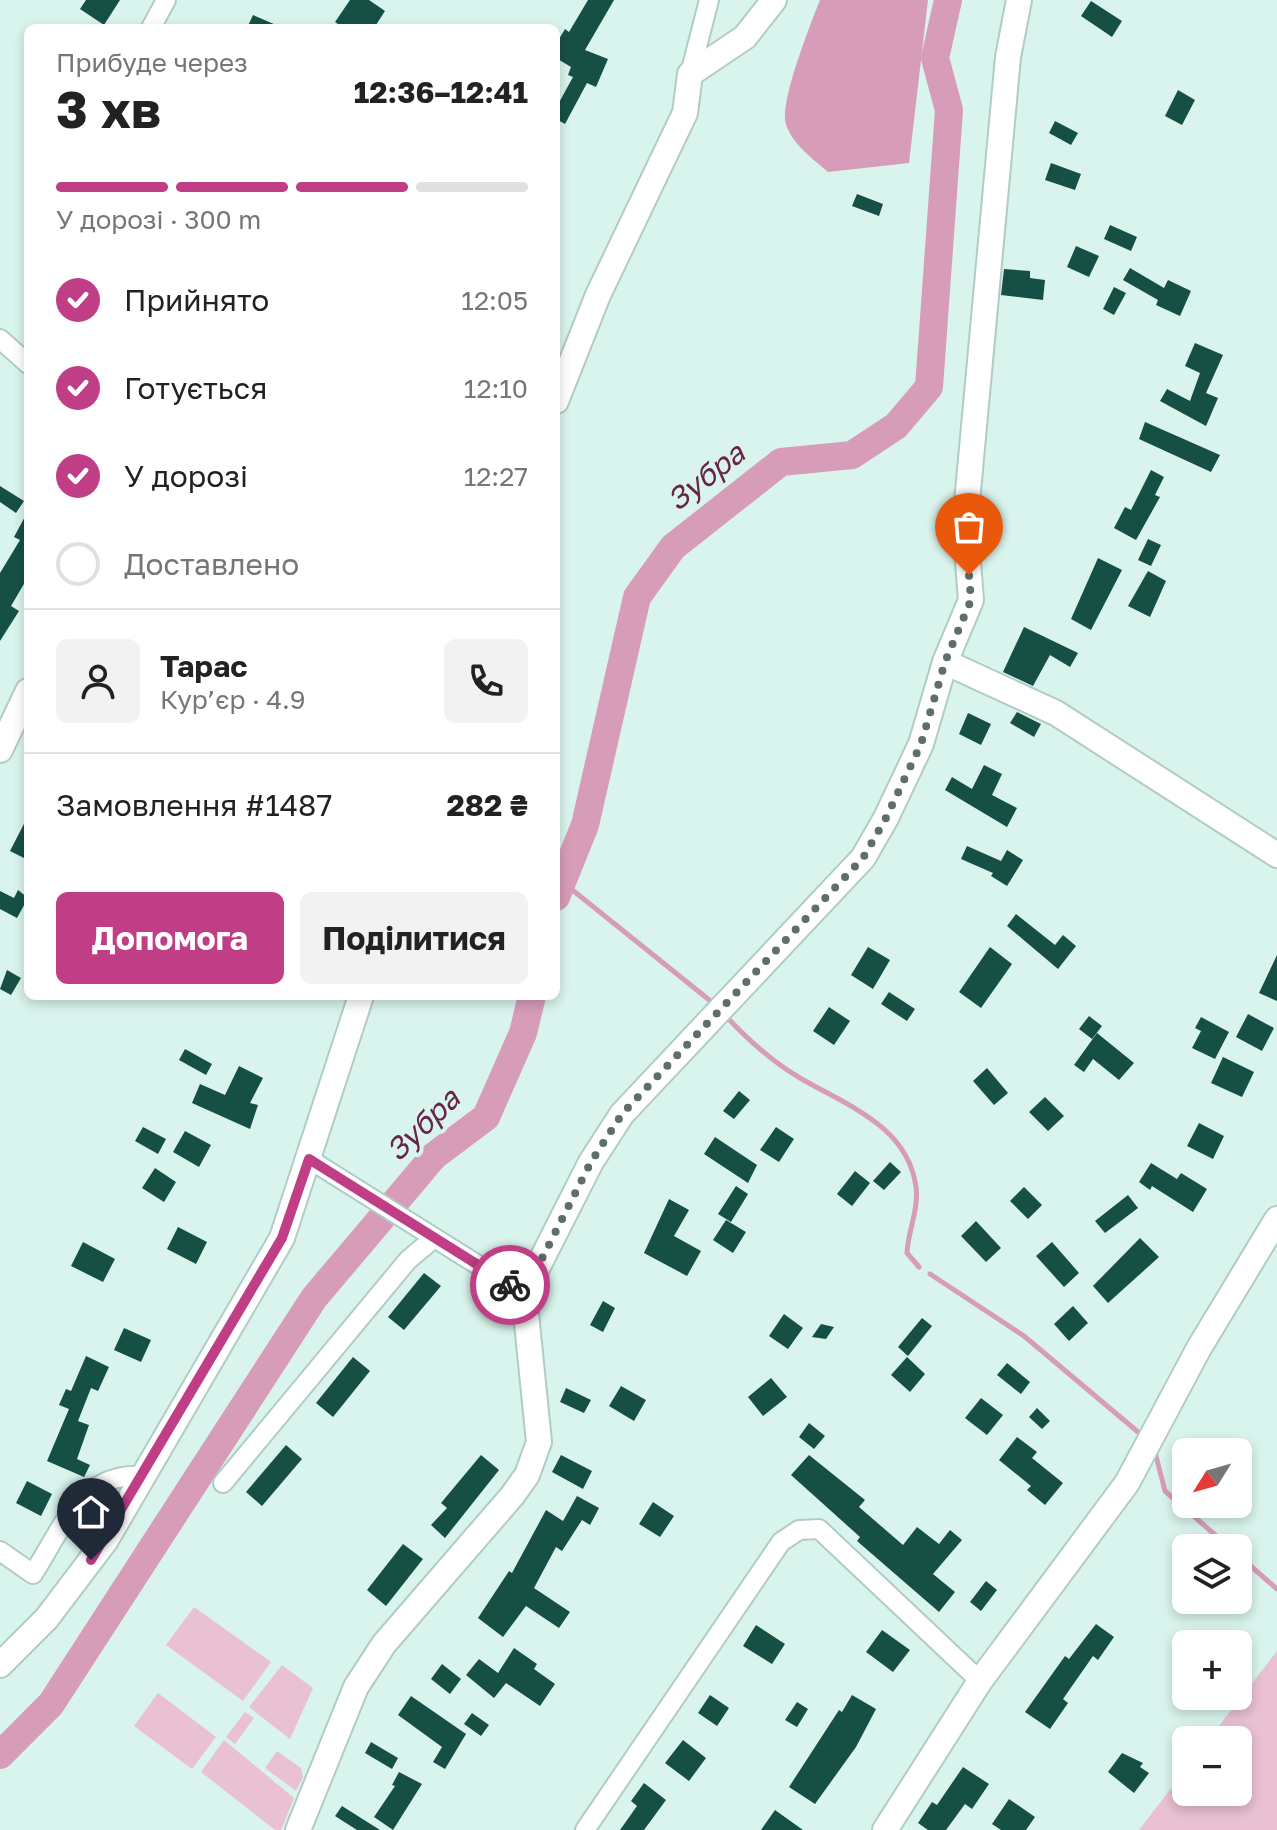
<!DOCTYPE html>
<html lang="uk">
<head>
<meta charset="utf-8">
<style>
	:root { --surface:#fff; --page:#f2f2f2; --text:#222; --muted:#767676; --line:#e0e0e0; --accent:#bf3e86 }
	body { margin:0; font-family:"Golos Text",sans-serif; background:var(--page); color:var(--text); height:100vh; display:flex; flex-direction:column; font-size:30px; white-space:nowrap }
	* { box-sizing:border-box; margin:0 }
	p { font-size:26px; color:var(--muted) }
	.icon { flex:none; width:44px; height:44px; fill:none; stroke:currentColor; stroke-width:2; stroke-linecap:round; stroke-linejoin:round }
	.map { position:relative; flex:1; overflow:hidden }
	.side { position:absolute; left:24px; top:24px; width:536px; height:976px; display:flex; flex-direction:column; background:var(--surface); border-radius:12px; box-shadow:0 4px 12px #0003 }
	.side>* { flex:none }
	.needle { width:52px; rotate:233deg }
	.buttons { position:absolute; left:1172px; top:1438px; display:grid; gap:16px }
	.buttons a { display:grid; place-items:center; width:80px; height:80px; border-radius:12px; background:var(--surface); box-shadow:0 4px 12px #0003; font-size:40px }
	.pin { position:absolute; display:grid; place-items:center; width:68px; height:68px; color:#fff; margin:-82px -34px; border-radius:50% 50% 50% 0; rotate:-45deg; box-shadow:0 0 8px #0007 }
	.pin .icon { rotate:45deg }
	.courier { position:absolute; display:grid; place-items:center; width:80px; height:80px; margin:-40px; border:6px solid #bf3e86; border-radius:50%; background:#fff; color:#222; box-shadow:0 2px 10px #0007 }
	.headline em { font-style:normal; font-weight:700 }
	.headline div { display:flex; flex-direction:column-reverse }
	.headline { display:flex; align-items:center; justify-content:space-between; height:136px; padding:0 32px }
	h1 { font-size:52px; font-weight:700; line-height:60px }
	.bar { display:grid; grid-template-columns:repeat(4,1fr); gap:12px 8px; align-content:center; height:96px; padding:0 32px }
	.bar i { height:10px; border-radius:6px; background:var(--line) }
	.bar .current { background:var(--accent) }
	.bar p { grid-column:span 4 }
	.line { display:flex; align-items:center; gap:20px; padding:0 32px; border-top:2px solid var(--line) }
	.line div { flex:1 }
	.round { display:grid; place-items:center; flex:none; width:84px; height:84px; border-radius:12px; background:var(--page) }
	ol { padding:0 32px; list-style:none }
	li { display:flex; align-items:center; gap:24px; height:88px }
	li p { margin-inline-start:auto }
	li .icon { padding:8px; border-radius:50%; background:var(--accent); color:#fff; stroke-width:4 }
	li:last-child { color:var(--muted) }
	li i { width:44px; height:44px; border:4px solid var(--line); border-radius:50% }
	.primary-button { display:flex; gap:16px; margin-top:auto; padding:16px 32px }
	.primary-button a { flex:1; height:92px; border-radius:12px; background:var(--accent); color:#fff; font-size:32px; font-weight:700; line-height:92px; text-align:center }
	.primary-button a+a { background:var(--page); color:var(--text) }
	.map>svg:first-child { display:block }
	.green { fill:#eac0d3 }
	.water { fill:#d79db8 }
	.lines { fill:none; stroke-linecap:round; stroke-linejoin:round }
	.stream { stroke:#d79db8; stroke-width:5 }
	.river { stroke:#d79db8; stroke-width:28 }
	.building { fill:#165045 }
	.street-casing { stroke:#b1ccc5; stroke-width:22 }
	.secondary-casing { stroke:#b1ccc5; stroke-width:28 }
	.street { stroke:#fff; stroke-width:18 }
	.secondary { stroke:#fff; stroke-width:24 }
	.done { stroke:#5e6e6a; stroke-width:8; stroke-dasharray:0 14.4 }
	.route { stroke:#bf3e86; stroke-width:10 }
	.labels { text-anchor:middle; stroke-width:8; stroke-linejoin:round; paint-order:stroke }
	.water-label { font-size:30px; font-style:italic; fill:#692449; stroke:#d9f4ed }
</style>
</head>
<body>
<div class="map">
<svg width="1277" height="1830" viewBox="0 0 1277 1830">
	<rect width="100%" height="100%" fill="#d9f4ed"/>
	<path class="green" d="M194,1607L271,1662L243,1701L166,1645Z
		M1277,1651V1830H1139L1186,1769V1792H1238V1740H1208Z
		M282,1665L313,1688L290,1739L249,1707Z
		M158,1693L216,1737L192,1769L134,1726Z
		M245,1712L254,1718L235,1744L226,1737Z
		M224,1740L294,1798L281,1830H275L201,1772Z
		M277,1751L301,1768L303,1777L296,1791L265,1768Z"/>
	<path class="water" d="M820,0H928L909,163L828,172C813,159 787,140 785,119C783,94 810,25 820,0Z"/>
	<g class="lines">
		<path class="stream" d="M560,880L713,1003
			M725,1015C747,1039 771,1061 800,1078C846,1105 908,1126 916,1187C919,1209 908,1231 907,1253L919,1267
			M930,1274L1024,1336L1144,1437
			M1155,1452L1165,1491L1230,1548
			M1238,1555L1277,1589"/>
		<path class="river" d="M556,897L585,825L637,597L673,547L781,462L852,455L896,426L929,387L949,110L935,58L948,0
			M0,1755L51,1704L314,1298L434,1156L486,1117L523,1033L532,996"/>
	</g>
	<path class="building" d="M86,0H120L104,25L80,9Z
		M350,0H369L385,11L374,28H344L335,22Z
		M588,0H614L585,50L608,59L596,87L587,83L565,124L556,119V108L573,77L568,75L571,67L556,58V44L565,29L569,32Z
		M1091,1L1122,21L1112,37L1081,16Z
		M253,15L283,28H247Z
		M1178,90L1195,100L1182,125L1165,116Z
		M1055,121L1078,133L1071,145L1049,133Z
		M1051,163L1081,174L1075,190L1045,180Z
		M857,194L883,204L879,216L852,206Z
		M1110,225L1137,237L1131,251L1104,239Z
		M1076,246L1099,256L1089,277L1067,267Z
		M1130,268L1164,288L1168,280L1191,291L1180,316L1156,305L1158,300L1123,280Z
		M1004,269L1030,271V278L1045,280L1043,300L1001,295Z
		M1114,287L1126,293L1114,315L1103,309Z
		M1195,343L1223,355L1206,393L1218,398L1206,426L1160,401L1167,389L1190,401L1200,373L1185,366Z
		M1145,422L1220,455L1211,472L1139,439Z
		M1151,470L1164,477L1155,495L1160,497L1136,540L1114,528L1125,507L1131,510Z
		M0,486L24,501L16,513L0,502Z
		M28,511V577L11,606L19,611L0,641V573L20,540L14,537Z
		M1148,539L1161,545L1151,566L1138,560Z
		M1098,558L1122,570L1091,630L1071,619Z
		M1148,571L1166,581L1150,617L1128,606Z
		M1024,627L1078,653L1070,667L1050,655L1033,686L1003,672Z
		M1017,712L1041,724L1034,737L1010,723Z
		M968,713L991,724L981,745L959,734Z
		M984,765L1002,774L992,795L1017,808L1007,827L945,790L952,777L972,789Z
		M28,816V860L10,851Z
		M967,846L1001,861L1007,850L1023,860L1007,886L991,876L993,873L961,859Z
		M18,890L28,898L17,918L0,909V891L14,898Z
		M1016,914L1055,945L1063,935L1076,946L1058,969L1007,926Z
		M868,947L890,960L873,989L851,975Z
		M990,947L1012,964L981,1008L959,992Z
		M1277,955V1001L1259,993Z
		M7,970L21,978L11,995L0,989Z
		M889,992L915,1009L907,1021L881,1004Z
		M829,1007L850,1021L834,1045L813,1031Z
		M1248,1014L1274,1028L1262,1051L1236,1037Z
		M1089,1016L1102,1026L1092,1039L1079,1029Z
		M1201,1017L1229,1032L1215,1059L1192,1048L1201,1031L1195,1028Z
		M1097,1033L1134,1063L1119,1080L1093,1059L1084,1072L1074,1065Z
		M185,1049L212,1064L206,1075L179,1060Z
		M1223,1057L1254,1072L1242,1097L1211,1083Z
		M239,1066L263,1078L250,1103L258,1105L250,1129L192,1103L200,1084L225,1095Z
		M987,1068L1008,1093L994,1105L973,1081Z
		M739,1091L750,1100L734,1119L723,1111Z
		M1045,1097L1064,1116L1048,1131L1029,1112Z
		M1199,1123L1224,1136L1213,1159L1187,1146Z
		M143,1127L166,1139L158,1154L135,1141Z
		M776,1127L794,1139L779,1162L760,1150Z
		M185,1131L211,1145L199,1167L173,1152Z
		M715,1137L757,1165L748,1183L704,1154Z
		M890,1162L901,1172L884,1190L873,1181Z
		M1151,1163L1177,1179L1181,1173L1207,1189L1193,1212L1152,1186L1150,1190L1139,1182Z
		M155,1168L176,1182L164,1202L142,1188Z
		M855,1171L870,1183L852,1206L837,1194Z
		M736,1186L748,1194L731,1222L718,1214Z
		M1024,1187L1042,1205L1028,1219L1010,1201Z
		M1128,1195L1138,1208L1105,1233L1095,1221Z
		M669,1199L689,1210L674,1236L701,1251L687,1276L644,1253Z
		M726,1220L746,1232L733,1253L713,1240Z
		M976,1221L1001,1248L986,1262L961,1236Z
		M178,1227L207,1242L196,1264L167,1249Z
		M1140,1238L1159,1257L1108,1303L1093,1286Z
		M83,1242L115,1259L103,1282L71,1266Z
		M1052,1242L1079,1273L1064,1287L1036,1256Z
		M424,1273L441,1286L404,1330L388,1317Z
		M603,1301L615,1308L603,1332L590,1325Z
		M1073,1306L1088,1323L1069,1341L1054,1324Z
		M784,1314L803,1328L788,1349L769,1336Z
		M922,1318L932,1326L908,1356L898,1347Z
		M821,1324L834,1327L826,1339L812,1337Z
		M124,1328L151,1340L141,1362L114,1350Z
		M86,1356L109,1367L98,1391L91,1388L78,1421L89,1425L77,1459L90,1465L84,1477L47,1461L69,1409L59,1405L66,1389L71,1391Z
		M353,1357L370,1371L333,1417L316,1403Z
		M907,1357L925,1374L910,1392L891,1375Z
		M1007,1363L1030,1382L1021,1394L997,1375Z
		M771,1378L787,1397L763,1416L748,1397Z
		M621,1386L646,1400L634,1421L609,1406Z
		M566,1388L591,1400L584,1413L560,1402Z
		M981,1398L1003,1415L987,1435L965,1418Z
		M1037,1408L1050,1421L1042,1429L1029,1417Z
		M809,1423L825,1436L814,1449L799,1437Z
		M1017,1437L1037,1452L1032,1458L1063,1483L1045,1505L1027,1490L1031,1486L999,1460Z
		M286,1445L302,1459L262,1506L246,1492Z
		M481,1455L499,1470L445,1538L431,1525L447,1508L441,1503Z
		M561,1455L592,1471L583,1489L552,1472Z
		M809,1455L865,1500L859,1507L903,1545L917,1527L939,1544L950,1530L962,1540L933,1574L955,1592L939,1612L857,1541L860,1537L791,1475Z
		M27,1481L52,1494L41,1516L16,1503Z
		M577,1496L599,1508L590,1525L582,1520L562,1551L556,1547L534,1588L570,1612L559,1628L526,1606L503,1637L478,1618L509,1571L512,1573L546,1510L563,1521Z
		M653,1502L674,1516L660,1537L639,1524Z
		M403,1544L423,1559L386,1606L367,1590Z
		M986,1581L997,1590L981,1611L970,1602Z
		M1096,1624L1114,1637L1098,1660L1093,1656L1063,1699L1068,1703L1050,1729L1025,1712L1065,1656L1069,1659Z
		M756,1625L785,1644L772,1664L743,1646Z
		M882,1630L910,1650L893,1672L866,1652Z
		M514,1648L537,1664L534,1669L555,1684L540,1706L506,1683L494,1698L466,1675L479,1659L498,1673Z
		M442,1664L461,1679L450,1694L431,1679Z
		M710,1695L729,1708L717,1726L698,1713Z
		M852,1695L876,1709L856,1747L815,1804L789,1787L839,1710L842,1712Z
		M411,1696L466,1734L445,1769L433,1762L442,1747L398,1715Z
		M797,1702L808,1709L797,1727L785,1720Z
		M472,1713L489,1725L481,1736L464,1724Z
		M683,1740L706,1758L689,1781L665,1763Z
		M371,1742L398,1758L392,1769L365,1753Z
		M1122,1753L1143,1763L1140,1767L1149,1773L1134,1793L1108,1772Z
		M963,1767L989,1784L972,1809L965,1804L946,1830H928L918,1823L932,1802L937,1805Z
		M399,1772L422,1784L393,1830L374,1817L395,1786L392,1785Z
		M644,1783L666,1800L644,1830H620L637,1806L631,1801Z
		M1009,1799L1035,1817L1026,1830H1001L992,1824Z
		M342,1806L380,1830H357L335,1816Z
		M775,1810L803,1830H761Z"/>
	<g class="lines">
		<g class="street-casing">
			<path id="street" d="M151,28L166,0
				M690,74L709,0
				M0,339L28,364
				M309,1159L524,1294
				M223,1483L408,1260L433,1239
				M0,1551L33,1574C62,1529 81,1472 142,1476
				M585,1830L781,1542L799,1530L819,1529L980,1681"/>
		</g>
		<g class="secondary-casing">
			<path id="secondary" d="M556,401L598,295L685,113L690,74L745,37L774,0
				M945,662L1056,713L1277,855
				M0,750L28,691
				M0,1665L47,1618L106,1540L282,1238L361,996
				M298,1830L356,1687L384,1644L512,1496L527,1475L539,1442L524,1294L591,1162L622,1114L863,858L886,818L921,744L945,662L971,600L965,524L1008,57L1019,0
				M885,1830L980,1681L1127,1483L1199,1348L1277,1219"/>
		</g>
		<use href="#street" class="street"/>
		<use href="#secondary" class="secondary"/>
	</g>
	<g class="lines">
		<path class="done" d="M510,1285L524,1294L591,1162L622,1114L863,858L886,818L921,744L945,662L971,600L969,575"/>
		<path class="route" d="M91,1560L282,1238L309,1159L510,1285"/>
	</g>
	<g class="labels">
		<g class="water-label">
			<text transform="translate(706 477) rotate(-38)" y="10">Зубра</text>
			<text transform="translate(423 1125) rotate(-44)" y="10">Зубра</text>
		</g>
	</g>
</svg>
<div class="buttons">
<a><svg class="needle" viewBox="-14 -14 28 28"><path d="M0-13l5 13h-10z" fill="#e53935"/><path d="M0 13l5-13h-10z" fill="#767676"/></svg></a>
<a><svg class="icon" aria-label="layers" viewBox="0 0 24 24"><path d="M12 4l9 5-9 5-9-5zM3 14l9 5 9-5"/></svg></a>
<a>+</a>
<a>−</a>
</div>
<div class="pin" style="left:969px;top:575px;background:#ea580c"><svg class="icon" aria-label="bag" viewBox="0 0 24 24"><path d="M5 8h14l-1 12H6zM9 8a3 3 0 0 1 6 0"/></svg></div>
<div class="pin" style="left:91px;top:1560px;background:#1f2937"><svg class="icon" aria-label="home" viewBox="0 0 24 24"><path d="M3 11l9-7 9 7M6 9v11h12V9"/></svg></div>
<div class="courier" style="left:510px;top:1285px"><svg class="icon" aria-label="bike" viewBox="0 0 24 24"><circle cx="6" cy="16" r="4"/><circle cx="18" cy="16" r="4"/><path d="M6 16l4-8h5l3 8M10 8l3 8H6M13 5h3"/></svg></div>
<section class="side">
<div class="headline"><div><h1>3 хв</h1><p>Прибуде через</p></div><em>12:36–12:41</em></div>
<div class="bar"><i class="current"></i><i class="current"></i><i class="current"></i><i></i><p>У дорозі · 300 m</p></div>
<ol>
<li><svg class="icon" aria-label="check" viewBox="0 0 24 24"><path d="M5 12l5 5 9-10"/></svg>Прийнято<p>12:05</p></li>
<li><svg class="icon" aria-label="check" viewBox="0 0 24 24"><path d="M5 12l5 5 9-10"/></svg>Готується<p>12:10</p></li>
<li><svg class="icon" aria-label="check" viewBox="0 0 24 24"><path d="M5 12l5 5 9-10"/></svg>У дорозі<p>12:27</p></li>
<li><i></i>Доставлено</li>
</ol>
<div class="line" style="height:144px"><a class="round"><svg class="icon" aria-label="person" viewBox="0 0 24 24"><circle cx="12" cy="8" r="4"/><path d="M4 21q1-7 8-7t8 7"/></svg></a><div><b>Тарас</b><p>Кур’єр · 4.9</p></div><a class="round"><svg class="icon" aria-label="phone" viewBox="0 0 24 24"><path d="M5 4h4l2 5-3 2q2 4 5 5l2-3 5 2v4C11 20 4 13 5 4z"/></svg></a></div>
<div class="line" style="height:104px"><div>Замовлення #1487</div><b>282 ₴</b></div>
<div class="primary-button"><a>Допомога</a><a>Поділитися</a></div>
</section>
</div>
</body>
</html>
